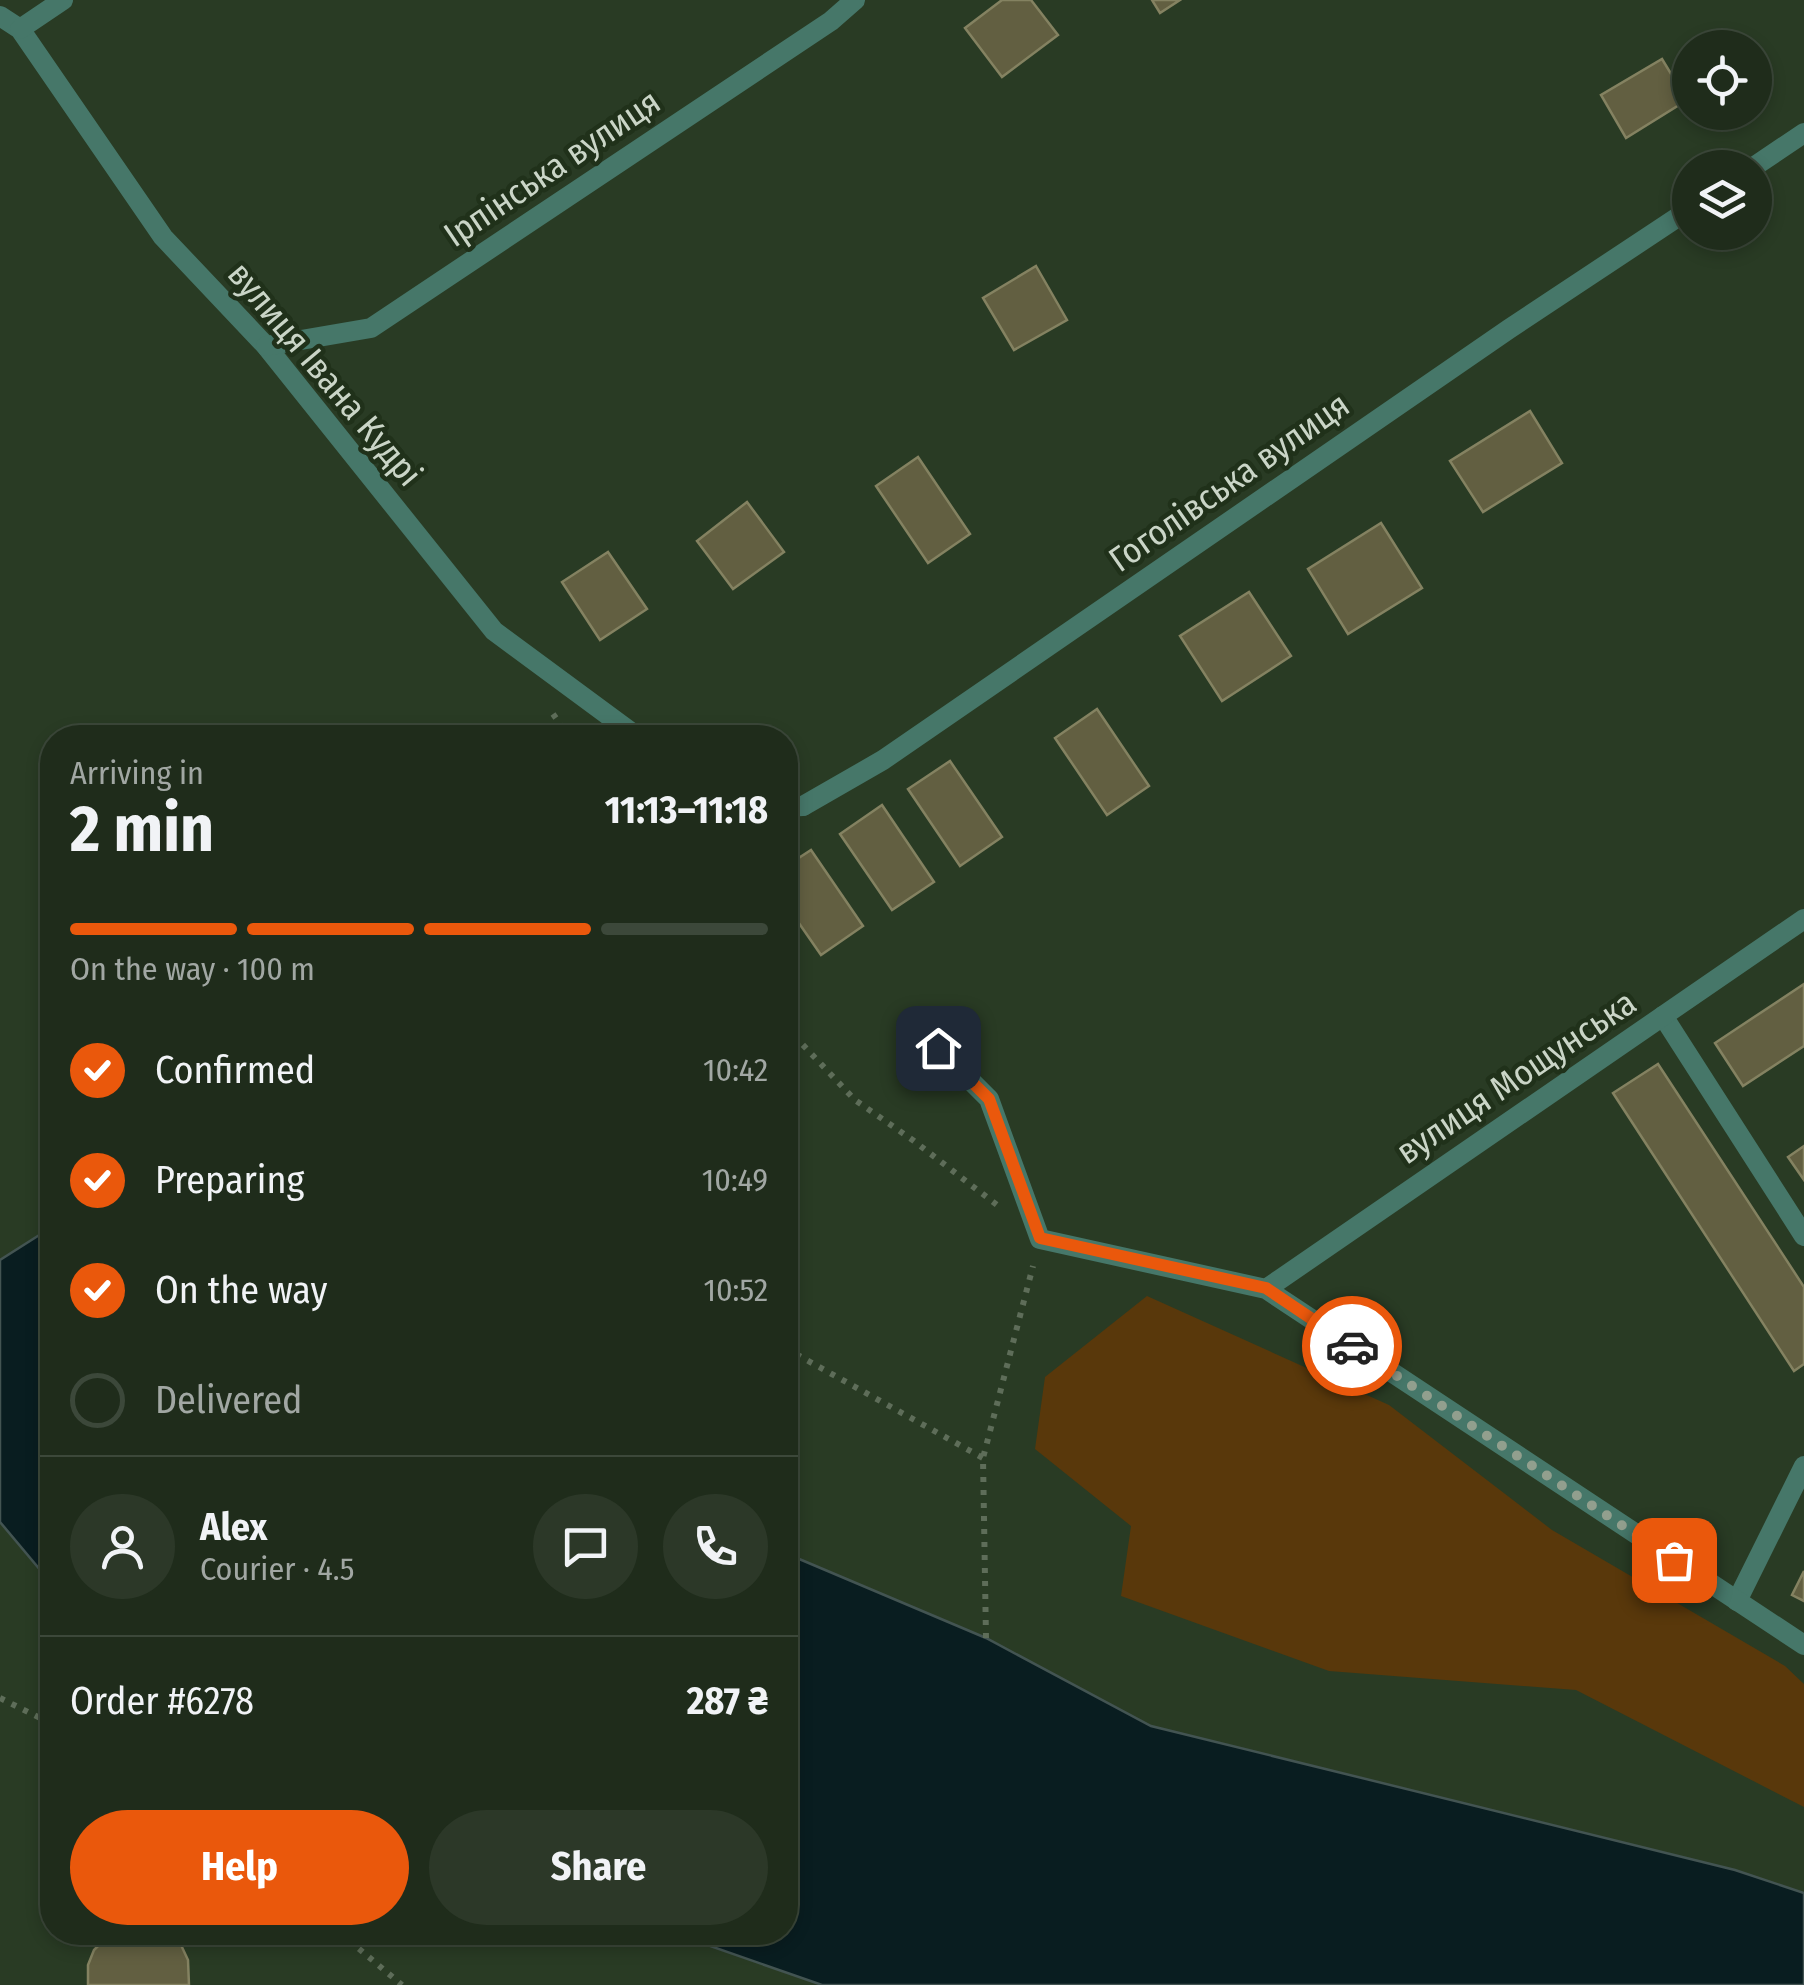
<!DOCTYPE html>
<html lang="en">
<head>
<meta charset="utf-8">
<style>
	:root { --surface:#1f2c1b; --page:#2c3828; --text:#f1f3f6; --muted:#a1a7a3; --line:#3c483a; --accent:#ea580c }
	body { margin:0; font-family:"Fira Sans Condensed",sans-serif; background:var(--page); color:var(--text); height:100vh; display:flex; flex-direction:column; font-size:38px; white-space:nowrap }
	* { box-sizing:border-box; margin:0 }
	p { font-size:32px; color:var(--muted) }
	.icon { flex:none; width:55px; height:55px; fill:none; stroke:currentColor; stroke-width:2; stroke-linecap:round; stroke-linejoin:round }
	.map { position:relative; flex:1; overflow:hidden }
	.sheet { position:absolute; left:40px; top:725px; width:758px; height:1220px; display:flex; flex-direction:column; background:var(--surface); border-radius:40px; box-shadow:0 5px 15px #0003,0 0 0 2px var(--line) }
	.sheet>* { flex:none }
	.controls { position:absolute; left:1672px; top:30px; display:grid; gap:20px }
	.controls a { display:grid; place-items:center; width:100px; height:100px; border-radius:50%; background:var(--surface); box-shadow:0 5px 15px #0003,0 0 0 2px var(--line); font-size:50px }
	.pin { position:absolute; display:grid; place-items:center; width:85px; height:85px; color:#fff; margin:-42px; border-radius:20px; box-shadow:0 5px 15px #0006 }
	.courier { position:absolute; display:grid; place-items:center; width:100px; height:100px; margin:-50px; border:8px solid #ea580c; border-radius:50%; background:#fff; color:#222; box-shadow:0 2px 12px #0007 }
	.head em { font-style:normal; font-weight:700 }
	.head div { display:flex; flex-direction:column-reverse }
	.head { display:flex; align-items:center; justify-content:space-between; height:170px; padding:0 30px }
	h1 { font-size:65px; font-weight:700; line-height:75px }
	.bar { display:grid; grid-template-columns:repeat(4,1fr); gap:15px 10px; align-content:center; height:120px; padding:0 30px }
	.bar i { height:12px; border-radius:8px; background:var(--line) }
	.bar .selected { background:var(--accent) }
	.bar p { grid-column:span 4 }
	.line { display:flex; align-items:center; gap:25px; padding:0 30px; border-top:2px solid var(--line) }
	.line div { flex:1 }
	.round { display:grid; place-items:center; flex:none; width:105px; height:105px; border-radius:52px; background:var(--page) }
	ol { padding:0 30px; list-style:none }
	li { display:flex; align-items:center; gap:30px; height:110px }
	li p { margin-inline-start:auto }
	li .icon { padding:10px; border-radius:50%; background:var(--accent); color:#fff; stroke-width:4 }
	li:last-child { color:var(--muted) }
	li i { width:55px; height:55px; border:5px solid var(--line); border-radius:50% }
	.button { display:flex; gap:20px; margin-top:auto; padding:20px 30px }
	.button a { flex:1; height:115px; border-radius:60px; background:var(--accent); color:#fff; font-size:40px; font-weight:700; line-height:115px; text-align:center }
	.button a+a { background:var(--page); color:var(--text) }
	.map>svg:first-child { display:block }
	.green { fill:#59380b }
	.water { fill:#091d20; stroke:#435452; stroke-width:2.5 }
	.building { fill:#625f41; stroke:#848261; stroke-width:2.5 }
	.lines { fill:none; stroke-linecap:round; stroke-linejoin:round }
	.path { stroke:#5e6d59; stroke-width:6; stroke-dasharray:5 8; stroke-linecap:butt }
	.lane { stroke:#467769; stroke-width:20 }
	.street { stroke:#467769; stroke-width:20 }
	.done { stroke:#929f8e; stroke-width:10; stroke-dasharray:0 18 }
	.route { stroke:#ea580c; stroke-width:12 }
	.labels { text-anchor:middle; stroke-width:9; stroke-linejoin:round; paint-order:stroke }
	.street-label { font-size:35px; fill:#cad5c7; stroke:#20311a }
</style>
</head>
<body>
<div class="map">
<svg width="1804" height="1985" viewBox="0 0 1804 1985">
	<rect width="100%" height="100%" fill="#293b24"/>
	<path class="green" d="M1147,1296L1389,1405L1552,1530L1785,1666L1804,1684V1807L1576,1690L1329,1671L1121,1596L1131,1526L1035,1449L1045,1377Z"/>
	<path class="water" d="M52,1227V1584L0,1522V1260Z
		M785,1553L986,1638L1151,1726L1735,1870L1804,1893V1985H822L673,1933L785,1932Z"/>
	<path class="building" d="M1002,0H1031L1058,35L1002,77L965,28Z
		M1152,0H1180L1160,13Z
		M1662,59L1687,100L1626,138L1601,95Z
		M1036,266L1067,320L1014,350L983,298Z
		M1530,411L1562,463L1483,512L1450,461Z
		M918,457L970,534L928,563L876,486Z
		M747,502L784,552L733,589L697,541Z
		M1381,523L1422,588L1348,634L1308,569Z
		M608,552L647,609L600,640L562,582Z
		M1249,592L1291,656L1222,701L1180,636Z
		M1097,709L1149,786L1107,815L1055,738Z
		M950,761L1002,837L960,866L908,789Z
		M882,805L934,882L892,910L840,834Z
		M811,850L863,926L821,955L785,903V867Z
		M1804,984V1046L1743,1086L1715,1043Z
		M1658,1064L1804,1287V1364L1794,1371L1613,1093Z
		M1804,1146V1180L1788,1157Z
		M1804,1571V1601L1792,1595Z
		M112,1932L168,1933L181,1945L188,1960L189,1985H88V1965L94,1950Z"/>
	<g class="lines">
		<path class="path" d="M553,714L570,738
			M785,1026L855,1100L914,1141L997,1205
			M785,1348L983,1458
			M986,1638L983,1458L1033,1266
			M0,1698L52,1724
			M339,1932L402,1985"/>
		<path class="lane" d="M0,16L20,29L163,237L266,346L494,631L639,738
			M785,807L803,806
			M1663,1016L1804,1236
			M1737,1601L1804,1466"/>
		<path class="street" d="M20,29L63,0
			M1752,168L1804,133
			M266,346L371,328L831,21L855,0
			M803,806L883,760L1509,329L1690,209
			M938,1048L989,1099L1040,1239L1266,1289L1804,1645
			M1266,1289L1804,919"/>
	</g>
	<g class="lines">
		<path class="done" d="M1352,1346L1674,1560"/>
		<path class="route" d="M938,1048L989,1099L1040,1238L1266,1288L1352,1346"/>
	</g>
	<g class="labels">
		<g class="street-label">
			<text transform="translate(552 168) rotate(-34)" y="12">Ірпінська вулиця</text>
			<text transform="translate(325 374) rotate(50)" y="12">вулиця Івана Кудрі</text>
			<text transform="translate(1229 482) rotate(-35)" y="12">Гоголівська вулиця</text>
			<text transform="translate(1516 1077) rotate(-34)" y="12">вулиця Мощунська</text>
		</g>
	</g>
</svg>
<div class="controls">
<a><svg class="icon" aria-label="locate" viewBox="0 0 24 24"><circle cx="12" cy="12" r="6"/><path d="M12 2v4M12 18v4M2 12h4M18 12h4"/></svg></a>
<a><svg class="icon" aria-label="layers" viewBox="0 0 24 24"><path d="M12 4l9 5-9 5-9-5zM3 14l9 5 9-5"/></svg></a>
</div>
<div class="pin" style="left:1674px;top:1560px;background:#ea580c"><svg class="icon" aria-label="bag" viewBox="0 0 24 24"><path d="M5 8h14l-1 12H6zM9 8a3 3 0 0 1 6 0"/></svg></div>
<div class="pin" style="left:938px;top:1048px;background:#1f2937"><svg class="icon" aria-label="home" viewBox="0 0 24 24"><path d="M3 11l9-7 9 7M6 9v11h12V9"/></svg></div>
<div class="courier" style="left:1352px;top:1346px"><svg class="icon" aria-label="car" viewBox="0 0 24 24"><path d="M5 17H2v-5l4-1 3-4h7l3 4 3 1v5h-3M9 17h6M6 11h13"/><circle cx="7" cy="17" r="2"/><circle cx="17" cy="17" r="2"/></svg></div>
<section class="sheet">
<div class="head"><div><h1>2 min</h1><p>Arriving in</p></div><em>11:13–11:18</em></div>
<div class="bar"><i class="selected"></i><i class="selected"></i><i class="selected"></i><i></i><p>On the way · 100 m</p></div>
<ol>
<li><svg class="icon" aria-label="check" viewBox="0 0 24 24"><path d="M5 12l5 5 9-10"/></svg>Confirmed<p>10:42</p></li>
<li><svg class="icon" aria-label="check" viewBox="0 0 24 24"><path d="M5 12l5 5 9-10"/></svg>Preparing<p>10:49</p></li>
<li><svg class="icon" aria-label="check" viewBox="0 0 24 24"><path d="M5 12l5 5 9-10"/></svg>On the way<p>10:52</p></li>
<li><i></i>Delivered</li>
</ol>
<div class="line" style="height:180px"><a class="round"><svg class="icon" aria-label="person" viewBox="0 0 24 24"><circle cx="12" cy="8" r="4"/><path d="M4 21q1-7 8-7t8 7"/></svg></a><div><b>Alex</b><p>Courier · 4.5</p></div><a class="round"><svg class="icon" aria-label="chat" viewBox="0 0 24 24"><path d="M4 5h16v11H9l-5 4z"/></svg></a><a class="round"><svg class="icon" aria-label="phone" viewBox="0 0 24 24"><path d="M5 4h4l2 5-3 2q2 4 5 5l2-3 5 2v4C11 20 4 13 5 4z"/></svg></a></div>
<div class="line" style="height:130px"><div>Order #6278</div><b>287 ₴</b></div>
<div class="button"><a>Help</a><a>Share</a></div>
</section>
</div>
</body>
</html>
